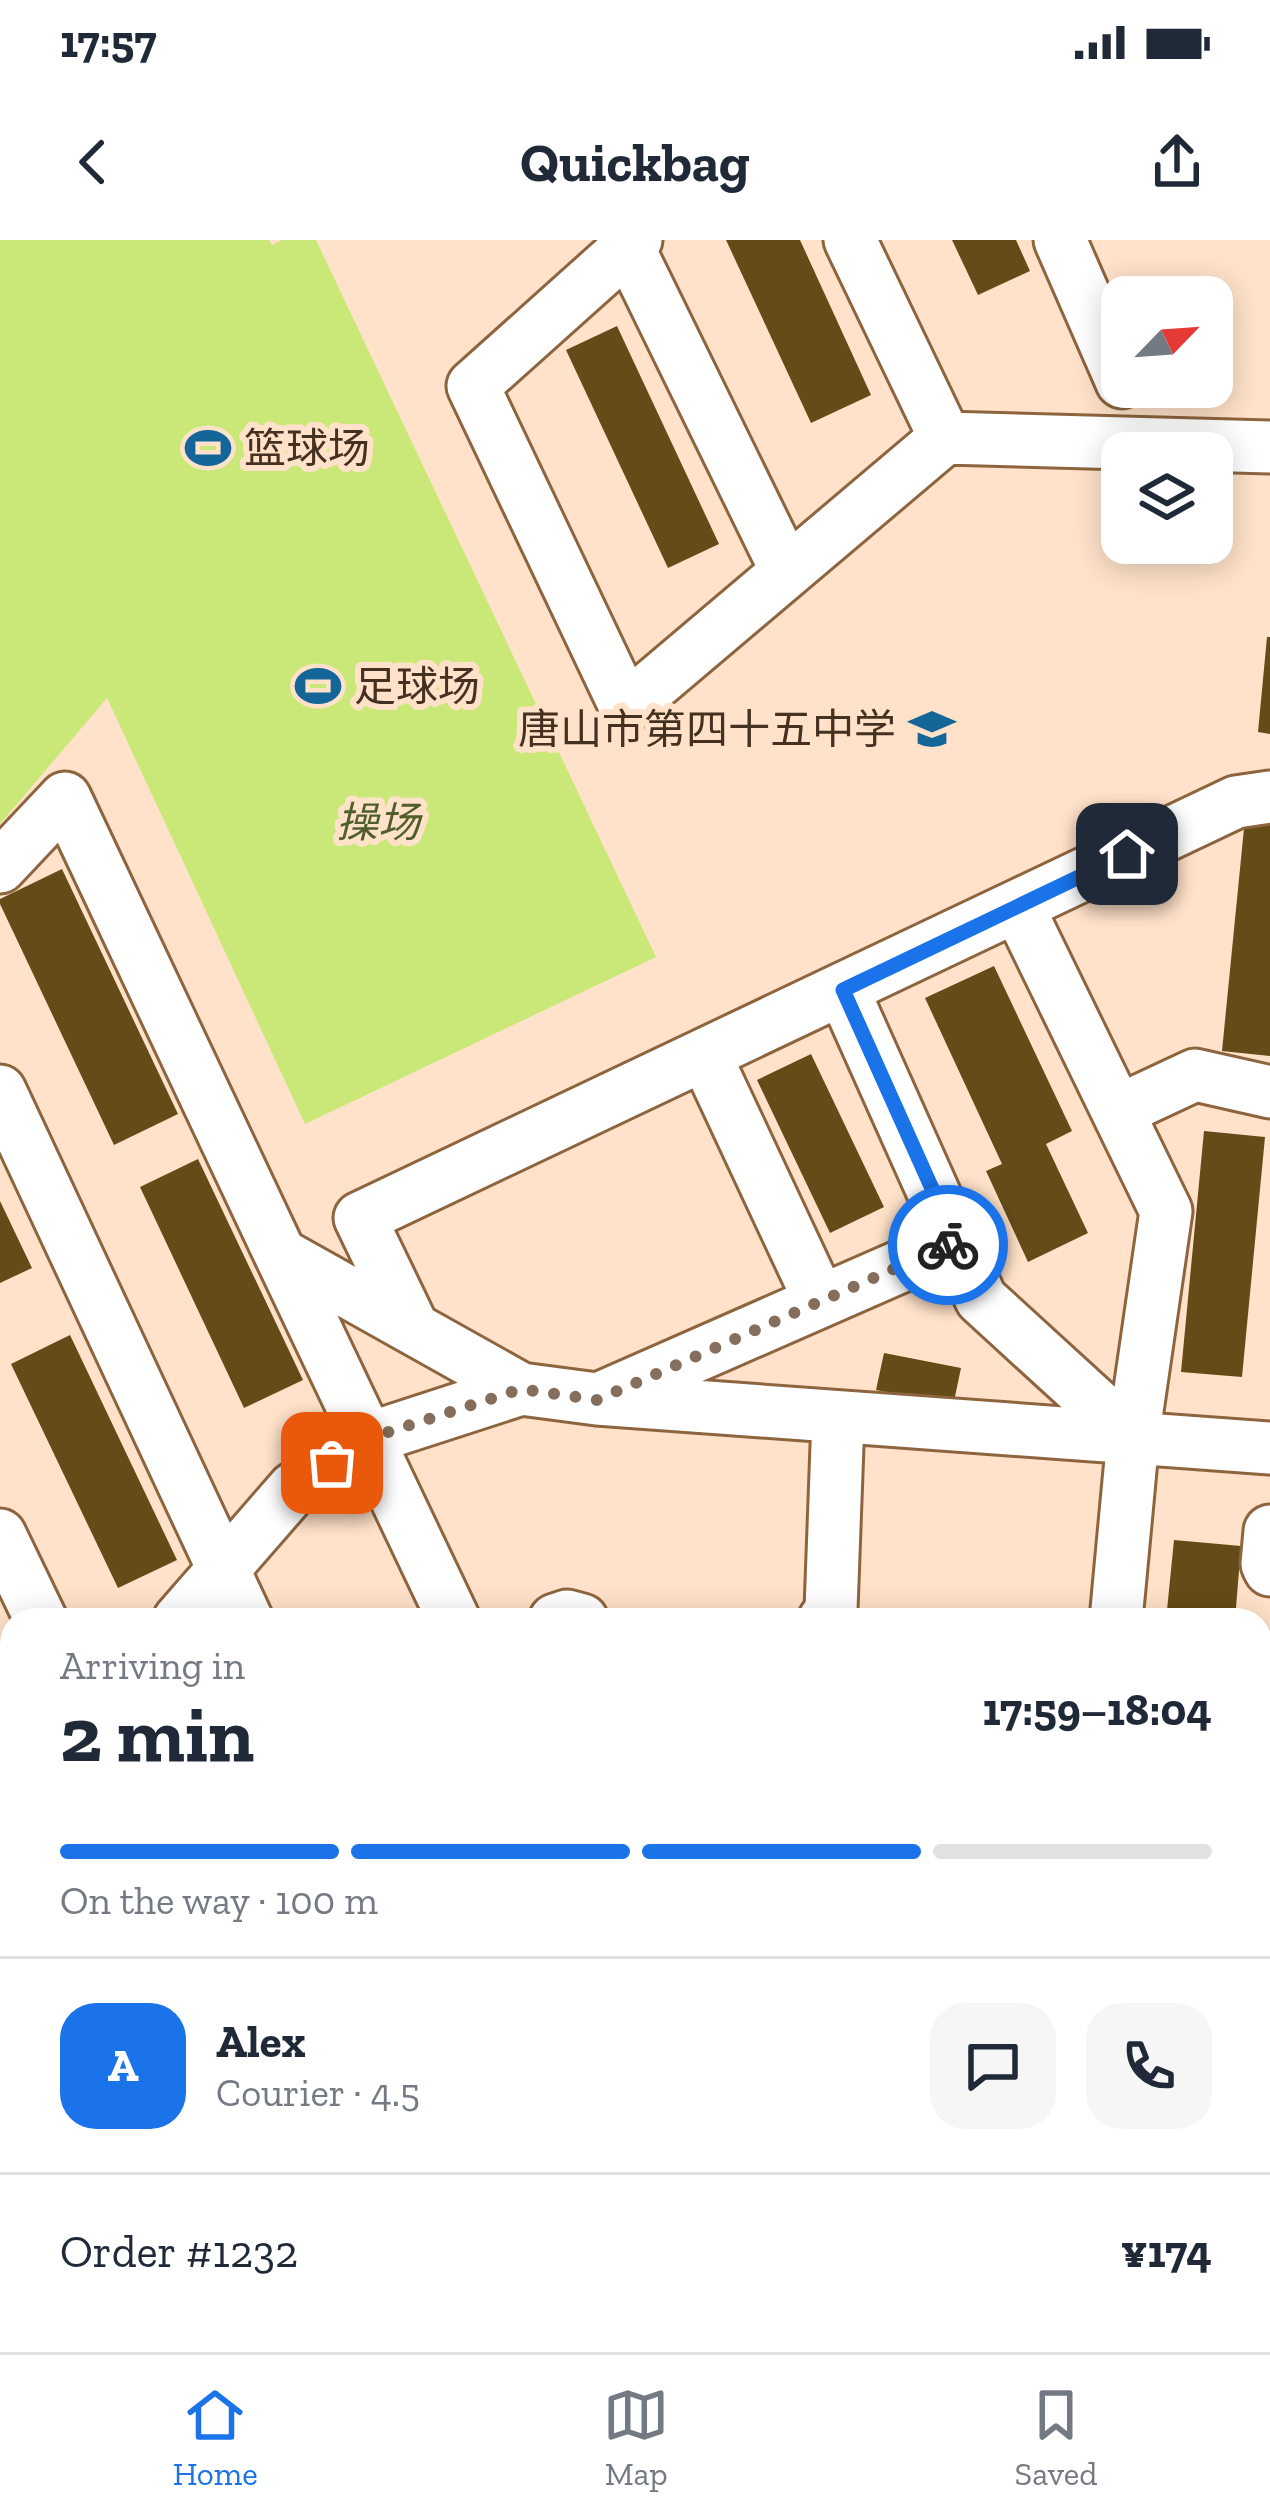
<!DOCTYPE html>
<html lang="en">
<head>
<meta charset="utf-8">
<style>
	:root { --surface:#fff; --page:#f6f6f7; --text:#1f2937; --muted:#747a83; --line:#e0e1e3; --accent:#1a73e8 }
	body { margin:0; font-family:"Zilla Slab","Noto Sans SC",serif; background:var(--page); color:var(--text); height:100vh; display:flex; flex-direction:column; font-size:45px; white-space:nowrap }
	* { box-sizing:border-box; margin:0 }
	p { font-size:39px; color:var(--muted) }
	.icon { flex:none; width:66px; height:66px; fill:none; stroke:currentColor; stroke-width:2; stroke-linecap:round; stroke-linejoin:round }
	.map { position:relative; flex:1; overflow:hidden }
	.side { position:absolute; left:0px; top:1368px; width:1272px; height:744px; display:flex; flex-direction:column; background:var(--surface); border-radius:36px 36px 0 0; box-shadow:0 6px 30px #0003 }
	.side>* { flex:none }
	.needle { width:78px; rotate:65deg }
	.fabs { position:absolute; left:1101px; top:36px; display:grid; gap:24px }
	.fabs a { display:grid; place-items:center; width:132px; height:132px; border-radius:24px; background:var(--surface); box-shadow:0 6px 30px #0003; font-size:60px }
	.pin { position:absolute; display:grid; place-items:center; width:102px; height:102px; color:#fff; margin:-51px; border-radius:24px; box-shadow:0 6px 18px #0006 }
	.courier { position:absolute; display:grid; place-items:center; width:120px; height:120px; margin:-60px; border:9px solid #1a73e8; border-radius:50%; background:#fff; color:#222; box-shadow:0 3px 15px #0007 }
	.headline em { font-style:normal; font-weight:800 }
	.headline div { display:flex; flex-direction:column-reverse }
	.headline { display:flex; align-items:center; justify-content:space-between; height:204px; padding:0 60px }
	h1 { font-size:78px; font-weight:800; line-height:90px }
	.bar { display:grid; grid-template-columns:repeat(4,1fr); gap:18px 12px; align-content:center; height:144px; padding:0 60px }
	.bar i { height:15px; border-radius:9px; background:var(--line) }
	.bar .selected { background:var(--accent) }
	.bar p { grid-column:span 4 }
	.line { display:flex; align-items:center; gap:30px; padding:0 60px; border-top:3px solid var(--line) }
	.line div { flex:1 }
	.round { display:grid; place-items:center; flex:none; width:126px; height:126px; border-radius:36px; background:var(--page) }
	.status { display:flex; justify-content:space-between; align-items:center; height:84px; padding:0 60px; background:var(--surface); direction:ltr }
	.status svg { height:33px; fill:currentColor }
	header { display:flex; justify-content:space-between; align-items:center; height:156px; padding:0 60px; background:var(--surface); font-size:54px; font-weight:800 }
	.dock { display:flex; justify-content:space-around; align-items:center; height:168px; border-top:3px solid var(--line); background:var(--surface); font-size:33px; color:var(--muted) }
	.dock a { display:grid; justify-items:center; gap:6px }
	.dock .selected { color:var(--accent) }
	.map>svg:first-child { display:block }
	.green { fill:#cae877 }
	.building { fill:#654b17 }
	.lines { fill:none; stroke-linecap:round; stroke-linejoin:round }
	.minor-casing { stroke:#8e643e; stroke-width:57 }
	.major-casing { stroke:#fff; stroke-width:69 }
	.minor { stroke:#fff; stroke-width:51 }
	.major { stroke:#98d6cc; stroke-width:63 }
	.done { stroke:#856f5c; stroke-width:12; stroke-dasharray:0 21.6 }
	.route { stroke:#1a73e8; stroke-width:15 }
	.labels { text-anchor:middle; stroke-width:12; stroke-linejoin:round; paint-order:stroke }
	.poi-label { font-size:42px; fill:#443121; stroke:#ffe2c9; text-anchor:start }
	.park-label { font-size:42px; font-style:italic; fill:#505e29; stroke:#ffe2c9 }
</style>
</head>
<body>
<div class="status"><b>17:57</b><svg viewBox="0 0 49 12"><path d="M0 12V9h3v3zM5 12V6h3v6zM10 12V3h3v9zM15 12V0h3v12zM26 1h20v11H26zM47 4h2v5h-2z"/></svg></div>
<header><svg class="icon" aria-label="back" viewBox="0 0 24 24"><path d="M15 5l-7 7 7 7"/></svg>Quickbag<svg class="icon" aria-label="share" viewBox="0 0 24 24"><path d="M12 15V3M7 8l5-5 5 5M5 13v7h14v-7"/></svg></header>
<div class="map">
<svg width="1270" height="2112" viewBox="0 0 1270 2112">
	<rect width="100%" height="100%" fill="#ffe2c9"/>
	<path class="green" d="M0,0H269L272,5L282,0H316L656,717L305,884L107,458L0,584Z
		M0,1969L12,1970V2036L0,2033Z
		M1260,2040H1270V2112H907L906,2100H1260Z
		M232,2100H872L875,2112H282Z"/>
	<path class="building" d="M726,0H800L871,155L811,183Z
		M952,0H1016L1030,31L978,55Z
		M617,86L719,304L668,328L566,110Z
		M1267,397H1270V494L1258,492Z
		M1246,568L1270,570V816L1222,811Z
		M62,629L178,874L114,905L0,664V659Z
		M994,726L1072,891L1046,904L1088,993L1028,1022L986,931L1002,924L925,758Z
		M811,814L884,967L830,993L757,840Z
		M1204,891L1265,897L1242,1137L1181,1132Z
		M198,919L303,1140L244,1168L140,947Z
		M0,961L32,1028L0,1043Z
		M70,1095L177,1320L118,1348L11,1124Z
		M884,1113L961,1128L953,1166L876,1150Z
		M1174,1300L1241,1306L1235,1380H1166Z
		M1004,1371L1063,1377V1380H1003Z
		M0,1405L12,1431V1550L0,1555Z"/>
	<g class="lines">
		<g class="minor-casing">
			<path id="minor" d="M636,0L473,146L626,468L945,198L1270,207
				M850,0L945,198
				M1060,0L1122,142
				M628,7L786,330
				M0,627L65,558L280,1014L521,1149L597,1159L1270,1208
				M1018,667L1166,971L1133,1198L1116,1380
				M843,750L981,1059L1133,1198
				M705,815L820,1061
				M0,851L247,1380
				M1118,871L1195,835L1270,852
				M280,1014L454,1380
				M413,1088L360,978L1236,562L1270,557
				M605,1156L956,1002
				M1270,1291L1267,1324L1270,1330
				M0,1295L41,1380
				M179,1380L294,1248L370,1198L521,1149
				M555,1380L567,1376L582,1380
				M824,1380L831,1370L838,1178
				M1260,1704H1270
				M0,1865L12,1809
				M0,2058L12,2061
				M165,2100L213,2112
				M887,2100L888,2112"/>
		</g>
		<g class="major-casing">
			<path id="major" d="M0,2104L28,2112"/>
		</g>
		<use href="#minor" class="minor"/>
		<use href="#major" class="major"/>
	</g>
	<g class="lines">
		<path class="done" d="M332,1223L370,1198L521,1149L597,1160L948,1005"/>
		<path class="route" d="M948,1005L956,1002L843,750L1127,614"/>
	</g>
	<defs>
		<g id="stadium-bare" transform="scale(3.6)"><path d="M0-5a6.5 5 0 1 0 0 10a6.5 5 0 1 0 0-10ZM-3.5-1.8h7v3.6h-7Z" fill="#136697" stroke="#ffe2c9" stroke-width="2.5" paint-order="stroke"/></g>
		<g id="school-bare" transform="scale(3.6)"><path d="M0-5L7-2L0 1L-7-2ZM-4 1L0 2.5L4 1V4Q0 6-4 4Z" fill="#136697" stroke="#ffe2c9" stroke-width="2.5" paint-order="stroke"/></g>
	</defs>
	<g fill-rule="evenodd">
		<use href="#stadium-bare" x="208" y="208"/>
		<use href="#stadium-bare" x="318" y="446"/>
		<use href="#school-bare" x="932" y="489"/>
	</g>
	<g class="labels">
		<g class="poi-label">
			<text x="244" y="223">篮球场</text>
			<text x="354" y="461">足球场</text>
			<text x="896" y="504" text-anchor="end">唐山市第四十五中学</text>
		</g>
		<g class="park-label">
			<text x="378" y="597">操场</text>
		</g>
	</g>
</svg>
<div class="fabs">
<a><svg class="needle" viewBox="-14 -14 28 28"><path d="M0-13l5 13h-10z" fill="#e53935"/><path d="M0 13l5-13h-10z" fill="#747a83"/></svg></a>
<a><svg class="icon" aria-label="layers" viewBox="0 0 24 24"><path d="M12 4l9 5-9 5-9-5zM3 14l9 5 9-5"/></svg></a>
</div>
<div class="pin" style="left:332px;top:1223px;background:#ea580c"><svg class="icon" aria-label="bag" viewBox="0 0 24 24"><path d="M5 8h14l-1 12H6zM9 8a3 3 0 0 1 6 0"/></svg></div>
<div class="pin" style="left:1127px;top:614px;background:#1f2937"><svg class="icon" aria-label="home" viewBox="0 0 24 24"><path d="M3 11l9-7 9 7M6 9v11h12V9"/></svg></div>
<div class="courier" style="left:948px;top:1005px"><svg class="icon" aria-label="bike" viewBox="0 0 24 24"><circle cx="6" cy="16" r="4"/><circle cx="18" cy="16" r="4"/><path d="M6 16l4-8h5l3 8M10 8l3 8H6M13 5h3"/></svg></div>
<section class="side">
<div class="headline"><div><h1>2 min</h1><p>Arriving in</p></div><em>17:59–18:04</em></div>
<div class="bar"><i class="selected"></i><i class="selected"></i><i class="selected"></i><i></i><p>On the way · 100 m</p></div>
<div class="line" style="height:216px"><b class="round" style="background:var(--accent);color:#fff">A</b><div><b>Alex</b><p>Courier · 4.5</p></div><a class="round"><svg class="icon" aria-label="chat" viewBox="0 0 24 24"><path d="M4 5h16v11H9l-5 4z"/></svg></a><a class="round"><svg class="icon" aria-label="phone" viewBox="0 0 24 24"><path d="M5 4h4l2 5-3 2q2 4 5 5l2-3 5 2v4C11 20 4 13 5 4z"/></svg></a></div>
<div class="line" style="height:156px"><div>Order #1232</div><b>¥174</b></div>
</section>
</div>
<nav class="dock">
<a class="selected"><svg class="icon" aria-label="home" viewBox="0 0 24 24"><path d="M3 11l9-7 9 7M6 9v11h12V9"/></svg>Home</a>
<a><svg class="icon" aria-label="map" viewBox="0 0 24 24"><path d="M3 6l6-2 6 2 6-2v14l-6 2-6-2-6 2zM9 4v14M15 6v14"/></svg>Map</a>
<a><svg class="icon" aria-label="saved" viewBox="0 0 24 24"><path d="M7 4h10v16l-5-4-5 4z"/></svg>Saved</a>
</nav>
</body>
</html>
